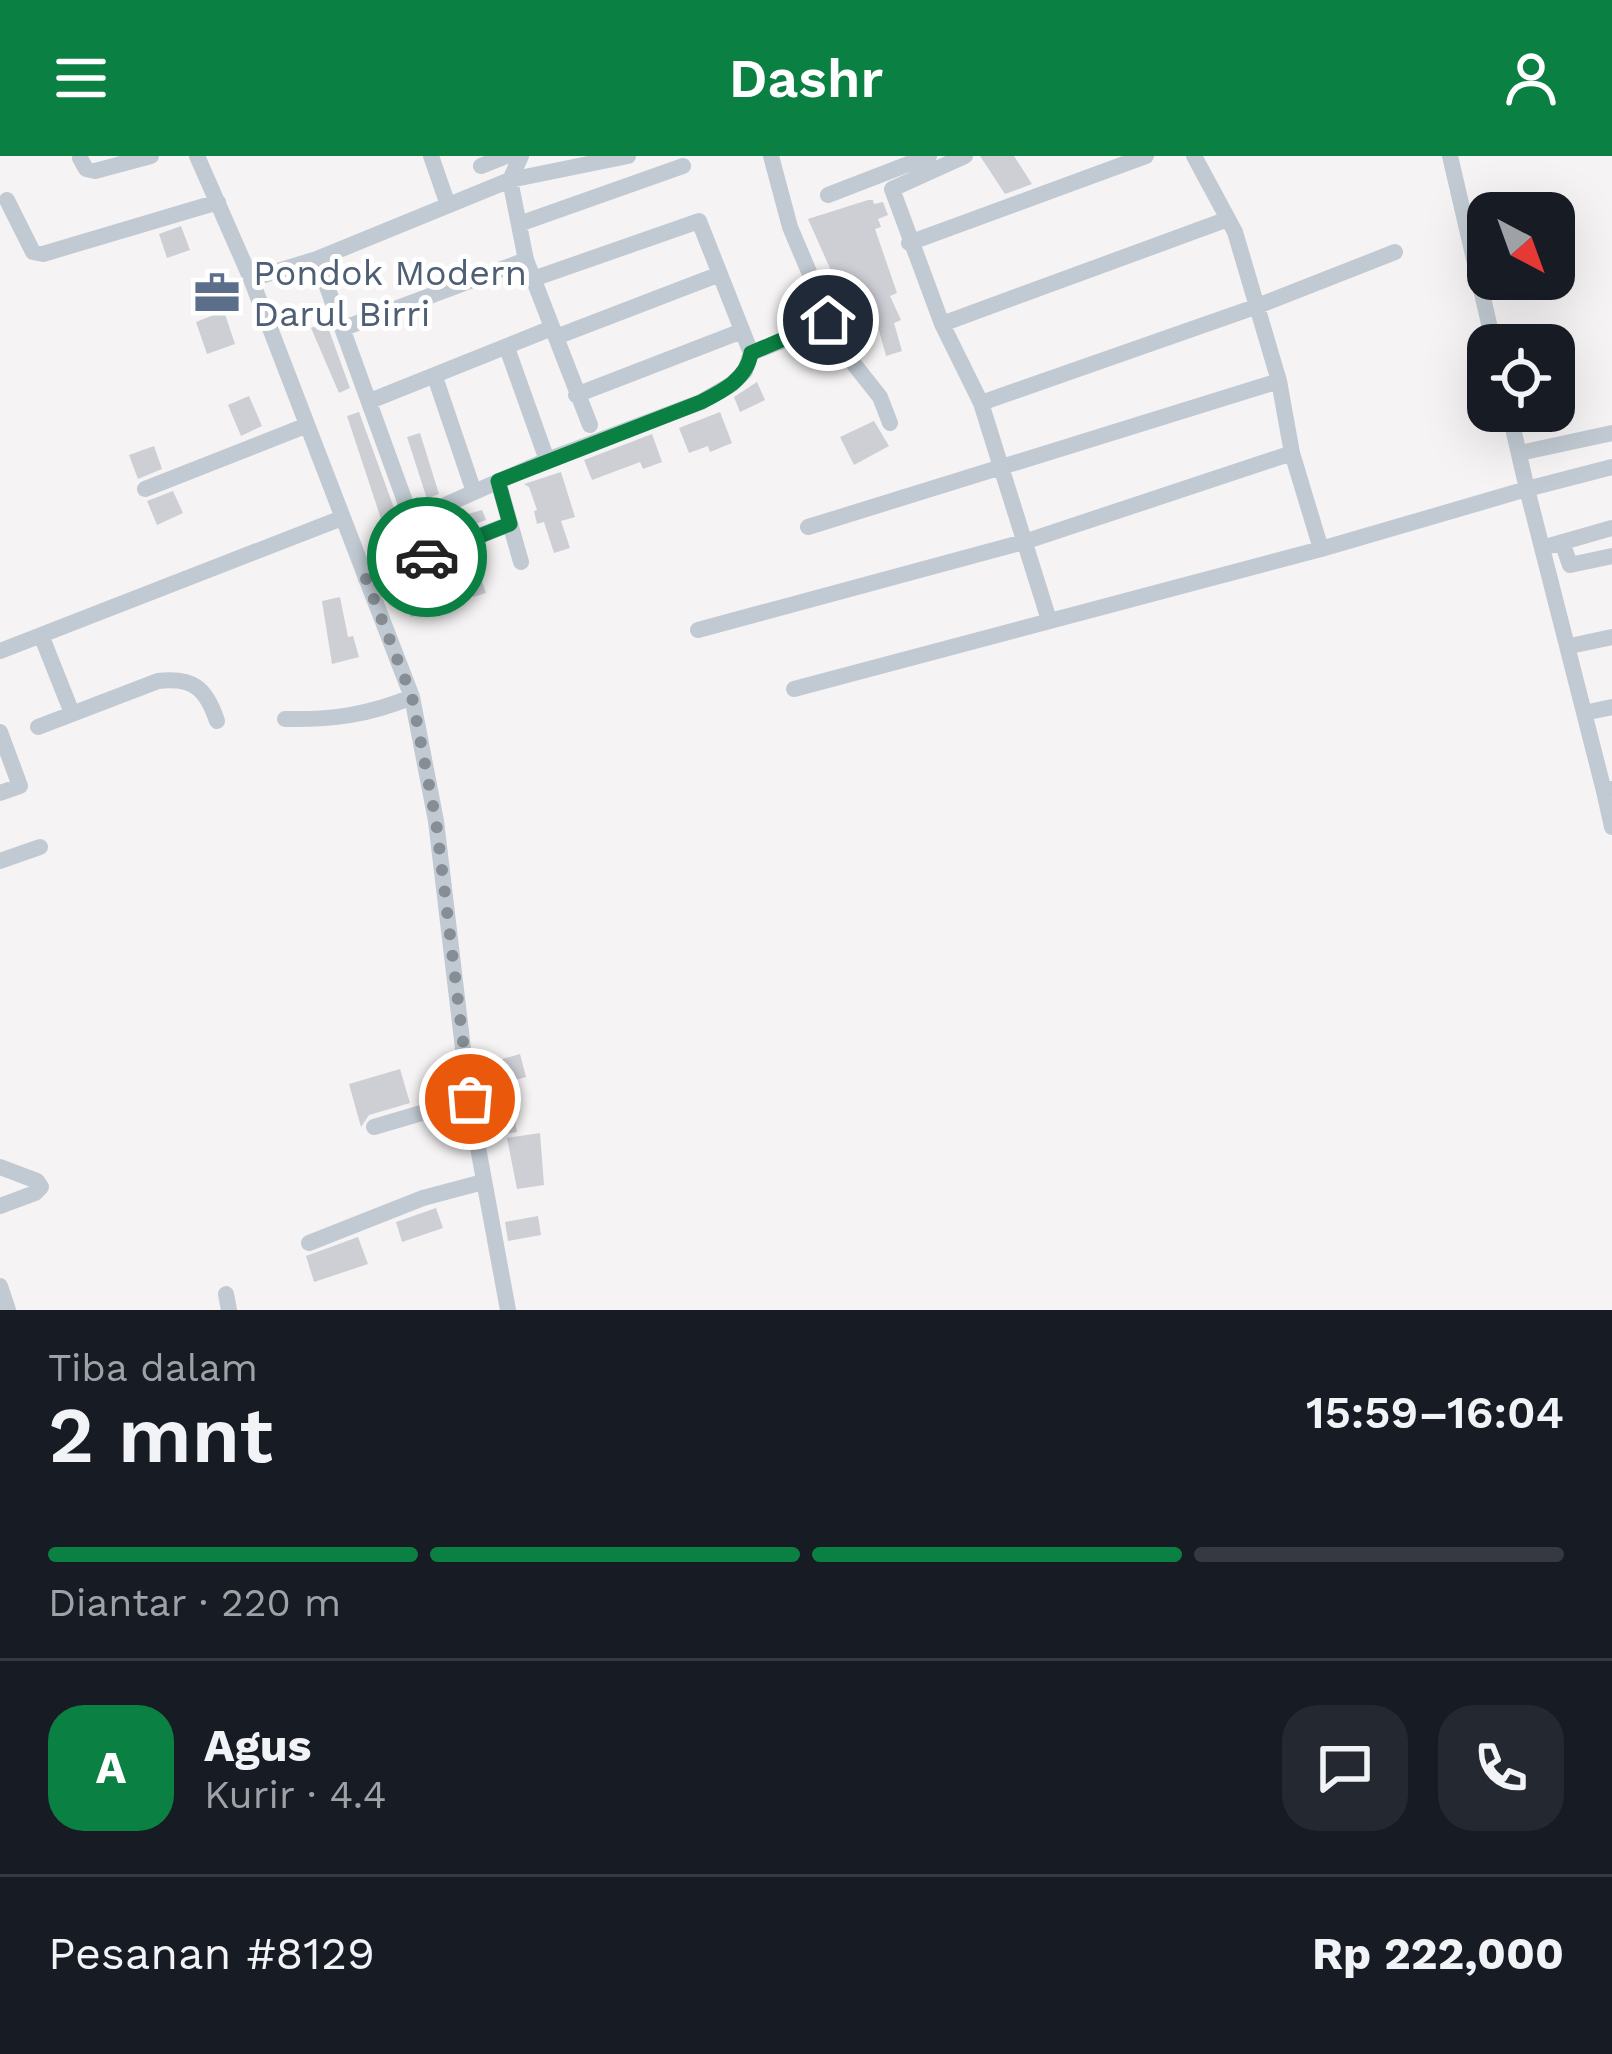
<!DOCTYPE html>
<html lang="id">
<head>
<meta charset="utf-8">
<style>
	:root { --surface:#171b24; --page:#242831; --text:#f1f3f6; --muted:#9ea1a6; --line:#363941; --accent:#0b8043 }
	body { margin:0; font-family:"Work Sans",sans-serif; background:var(--page); color:var(--text); height:100vh; display:flex; flex-direction:column; font-size:45px; white-space:nowrap }
	* { box-sizing:border-box; margin:0 }
	p { font-size:39px; color:var(--muted) }
	.icon { flex:none; width:66px; height:66px; fill:none; stroke:currentColor; stroke-width:2; stroke-linecap:round; stroke-linejoin:round }
	.map { position:relative; height:1154px; overflow:hidden }
	.sheet { display:flex; flex-direction:column; background:var(--surface); flex:1 }
	.sheet>* { flex:none }
	.needle { width:78px; rotate:139deg }
	.tools { position:absolute; left:1467px; top:36px; display:grid; gap:24px }
	.tools a { display:grid; place-items:center; width:108px; height:108px; border-radius:24px; background:var(--surface); box-shadow:0 12px 48px #0002; font-size:60px }
	.pin { position:absolute; display:grid; place-items:center; width:102px; height:102px; color:#fff; margin:-51px; border:6px solid #fff; border-radius:50%; box-shadow:0 3px 12px #0007 }
	.courier { position:absolute; display:grid; place-items:center; width:120px; height:120px; margin:-60px; border:9px solid #0b8043; border-radius:50%; background:#fff; color:#222; box-shadow:0 3px 15px #0007 }
	.headline em { font-style:normal; font-weight:600 }
	.headline div { display:flex; flex-direction:column-reverse }
	.headline { display:flex; align-items:center; justify-content:space-between; height:204px; padding:0 48px }
	h1 { font-size:78px; font-weight:600; line-height:90px }
	.bar { display:grid; grid-template-columns:repeat(4,1fr); gap:18px 12px; align-content:center; height:144px; padding:0 48px }
	.bar i { height:15px; border-radius:9px; background:var(--line) }
	.bar .selected { background:var(--accent) }
	.bar p { grid-column:span 4 }
	.line { display:flex; align-items:center; gap:30px; padding:0 48px; border-top:3px solid var(--line) }
	.line div { flex:1 }
	.round { display:grid; place-items:center; flex:none; width:126px; height:126px; border-radius:36px; background:var(--page) }
	header { display:flex; justify-content:space-between; align-items:center; height:156px; padding:0 48px; background:var(--accent); color:#fff; font-size:54px; font-weight:600 }
	.map>svg:first-child { display:block }
	.building { fill:#cdcfd5 }
	.lines { fill:none; stroke-linecap:round; stroke-linejoin:round }
	.minor { stroke:#c1cad2; stroke-width:16 }
	.done { stroke:#868d94; stroke-width:12; stroke-dasharray:0 21.6 }
	.route { stroke:#0b8043; stroke-width:15 }
	.labels { text-anchor:middle; stroke-width:10; stroke-linejoin:round; paint-order:stroke }
	.service-label { font-size:36px; fill:#4e5e75; stroke:#fff; text-anchor:start }
</style>
</head>
<body>
<header><svg class="icon" aria-label="menu" viewBox="0 0 24 24"><path d="M4 6h16M4 12h16M4 18h16"/></svg>Dashr<svg class="icon" aria-label="person" viewBox="0 0 24 24"><circle cx="12" cy="8" r="4"/><path d="M4 21q1-7 8-7t8 7"/></svg></header>
<div class="map">
<svg width="1612" height="1154" viewBox="0 0 1612 1154">
	<rect width="100%" height="100%" fill="#f5f3f3"/>
	<path class="building" d="M980,0H1014L1032,28L1005,38Z
		M868,44H873L874,48L883,46L888,59L878,63L881,71L875,73L897,137L890,140L901,164L894,167L902,195L886,200L877,167L872,168L870,160L854,166L808,63Z
		M181,70L190,94L167,102L159,78Z
		M224,155L235,188L207,198L196,166Z
		M326,166L350,232L339,237L311,172Z
		M757,226L765,244L740,256L734,241Z
		M249,240L262,270L241,280L228,249Z
		M359,256L409,393L393,399L347,260Z
		M720,256L732,287L710,296L708,290L689,297L679,272Z
		M874,265L889,290L854,309L840,281Z
		M420,277L439,338L427,343L407,281Z
		M652,278L662,306L643,313L640,306L592,324L584,304Z
		M154,290L162,313L138,323L129,299Z
		M561,316L575,361L561,365L570,392L554,397L544,366L537,368L534,355L537,354L529,331L524,328Z
		M173,335L183,357L157,369L147,345Z
		M482,354L486,364L435,383L431,372L434,368Z
		M477,411L486,437L473,441L470,432L438,444L440,451L411,461L402,435Z
		M340,441L348,481L353,480L359,501L332,508L322,445Z
		M520,898L526,921L494,930L488,907Z
		M400,913L410,947L369,959L361,971L349,928Z
		M514,959L517,976L489,981L486,964Z
		M540,977L544,1029L517,1033L507,982Z
		M436,1052L443,1072L402,1086L396,1066Z
		M538,1060L541,1079L508,1085L505,1066Z
		M358,1081L368,1108L314,1126L306,1100Z"/>
	<g class="lines">
		<path class="minor" d="M197,0L251,123L412,541L436,665L469,943L508,1154
			M431,0L448,49
			M521,0L510,24L526,104L590,269
			M965,0L892,33L942,168L981,247L1049,464
			M1194,0L1235,76L1279,225L1292,297L1321,393
			M1450,0L1494,189
			M80,2L86,13L95,15L151,0
			M481,10L506,0
			M828,39L929,0
			M7,44L33,96L43,98L218,46
			M519,68L683,10
			M909,87L1146,0
			M317,103L427,406
			M251,123L317,103L510,24L628,0
			M533,123L699,65L751,197
			M942,168L1228,63
			M823,169L880,241L890,267
			M344,172L526,104
			M556,181L720,118
			M507,192L547,304
			M435,221L474,336
			M576,239L742,175
			M370,245L552,172
			M981,247L1255,151L1395,96
			M1529,295L1612,277
			M1612,311L1527,333L1604,635L1612,633
			M498,325L521,406
			M145,333L305,270
			M409,365L547,304L701,246L732,228L745,215L751,197L826,168L828,161L790,71L771,0
			M808,371L1279,225
			M1562,386L1570,409L1612,400
			M1542,392L1612,372
			M366,423L510,368
			M698,474L1027,385L1292,297
			M41,479L72,557
			M1570,490L1612,481
			M0,495L342,362
			M794,533L1321,393L1527,333L1509,255
			M1584,557L1612,551
			M285,563C332,564 368,559 412,541
			M38,571L158,525C193,521 206,532 217,565
			M0,576L20,630L0,637
			M1604,635L1612,671
			M0,705L40,691
			M374,971L469,943
			M0,1011L37,1025L41,1031L35,1037L0,1050
			M309,1087L423,1042L483,1026
			M0,1130L8,1154
			M226,1138L229,1154"/>
	</g>
	<g class="lines">
		<path class="done" d="M427,401L366,423L412,541L436,665L470,943"/>
		<path class="route" d="M427,401L510,368L498,325L701,246C723,235 747,223 751,197L828,164"/>
	</g>
	<defs>
		<g id="office-bare" transform="scale(3.6)"><path d="M-6-3h4V-5.5h4V-3h4V5H-6ZM-1-4.5V-3h2v-1.5ZM-6 0V1H6V0Z" fill="#5c6f8a" stroke="#fff" stroke-width="2.5" paint-order="stroke"/></g>
	</defs>
	<g fill-rule="evenodd">
		<use href="#office-bare" x="217" y="137"/>
	</g>
	<g class="labels">
		<g class="service-label">
			<text x="253" y="129">Pondok Modern<tspan x="253" dy="41">Darul Birri</tspan></text>
		</g>
	</g>
</svg>
<div class="tools">
<a><svg class="needle" viewBox="-14 -14 28 28"><path d="M0-13l5 13h-10z" fill="#e53935"/><path d="M0 13l5-13h-10z" fill="#9ea1a6"/></svg></a>
<a><svg class="icon" aria-label="locate" viewBox="0 0 24 24"><circle cx="12" cy="12" r="6"/><path d="M12 2v4M12 18v4M2 12h4M18 12h4"/></svg></a>
</div>
<div class="pin" style="left:470px;top:943px;background:#ea580c"><svg class="icon" aria-label="bag" viewBox="0 0 24 24"><path d="M5 8h14l-1 12H6zM9 8a3 3 0 0 1 6 0"/></svg></div>
<div class="pin" style="left:828px;top:164px;background:#1f2937"><svg class="icon" aria-label="home" viewBox="0 0 24 24"><path d="M3 11l9-7 9 7M6 9v11h12V9"/></svg></div>
<div class="courier" style="left:427px;top:401px"><svg class="icon" aria-label="car" viewBox="0 0 24 24"><path d="M5 17H2v-5l4-1 3-4h7l3 4 3 1v5h-3M9 17h6M6 11h13"/><circle cx="7" cy="17" r="2"/><circle cx="17" cy="17" r="2"/></svg></div>
</div>
<section class="sheet">
<div class="headline"><div><h1>2 mnt</h1><p>Tiba dalam</p></div><em>15:59–16:04</em></div>
<div class="bar"><i class="selected"></i><i class="selected"></i><i class="selected"></i><i></i><p>Diantar · 220 m</p></div>
<div class="line" style="height:216px"><b class="round" style="background:var(--accent);color:#fff">A</b><div><b>Agus</b><p>Kurir · 4.4</p></div><a class="round"><svg class="icon" aria-label="chat" viewBox="0 0 24 24"><path d="M4 5h16v11H9l-5 4z"/></svg></a><a class="round"><svg class="icon" aria-label="phone" viewBox="0 0 24 24"><path d="M5 4h4l2 5-3 2q2 4 5 5l2-3 5 2v4C11 20 4 13 5 4z"/></svg></a></div>
<div class="line" style="height:156px"><div>Pesanan #8129</div><b>Rp 222,000</b></div>
</section>
</body>
</html>
